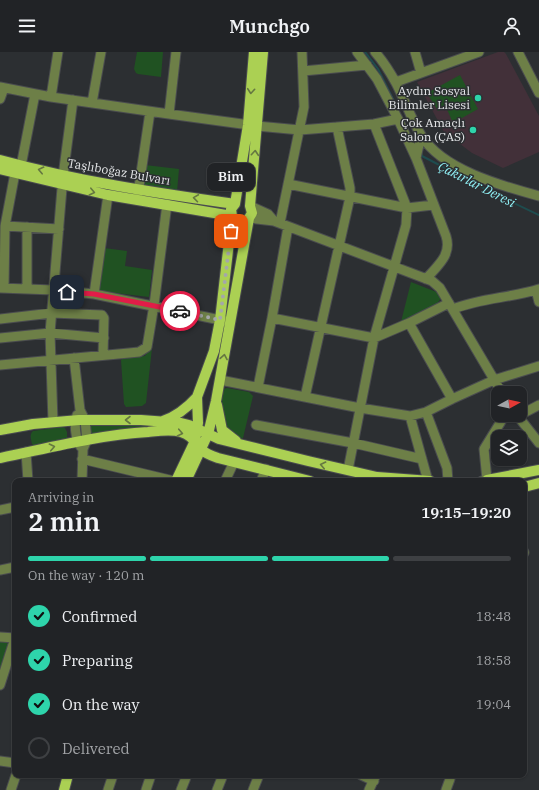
<!DOCTYPE html>
<html lang="en">
<head>
<meta charset="utf-8">
<style>
	:root { --surface:#212326; --page:#292b2e; --text:#f1f3f6; --muted:#a2a4a7; --line:#3e4043; --accent:#2ed4ab }
	body { margin:0; font-family:"IBM Plex Serif",serif; background:var(--page); color:var(--text); height:100vh; display:flex; flex-direction:column; font-size:15px; white-space:nowrap }
	* { box-sizing:border-box; margin:0 }
	p { font-size:13px; color:var(--muted) }
	.icon { flex:none; width:22px; height:22px; fill:none; stroke:currentColor; stroke-width:2; stroke-linecap:round; stroke-linejoin:round }
	.map { position:relative; flex:1; overflow:hidden }
	.details { position:absolute; left:12px; top:426px; width:515px; height:300px; display:flex; flex-direction:column; background:var(--surface); border-radius:8px; box-shadow:0 1px 3px #0004,0 0 0 1px var(--line) }
	.details>* { flex:none }
	.needle { width:26px; rotate:82deg }
	.tools { position:absolute; left:491px; top:334px; display:grid; gap:8px }
	.tools a { display:grid; place-items:center; width:36px; height:36px; border-radius:8px; background:var(--surface); box-shadow:0 1px 3px #0004,0 0 0 1px var(--line); font-size:20px }
	.pin { position:absolute; display:grid; place-items:center; width:34px; height:34px; color:#fff; margin:-17px; border-radius:8px; box-shadow:0 2px 6px #0006 }
	.courier { position:absolute; display:grid; place-items:center; width:40px; height:40px; margin:-20px; border:3px solid #e11d48; border-radius:50%; background:#fff; color:#222; box-shadow:0 1px 5px #0007 }
	.bubble { position:absolute; height:28px; border-radius:8px; background:var(--surface); box-shadow:0 1px 3px #0004,0 0 0 1px var(--line); font-size:13px; font-weight:600; line-height:28px; text-align:center }
	.head em { font-style:normal; font-weight:600 }
	.head div { display:flex; flex-direction:column-reverse }
	.head { display:flex; align-items:center; justify-content:space-between; height:68px; padding:0 16px }
	h1 { font-size:26px; font-weight:600; line-height:30px }
	.bar { display:grid; grid-template-columns:repeat(4,1fr); gap:6px 4px; align-content:center; height:48px; padding:0 16px }
	.bar i { height:5px; border-radius:3px; background:var(--line) }
	.bar .selected { background:var(--accent) }
	.bar p { grid-column:span 4 }
	ol { padding:0 16px; list-style:none }
	li { display:flex; align-items:center; gap:12px; height:44px }
	li p { margin-inline-start:auto }
	li .icon { padding:4px; border-radius:50%; background:var(--accent); color:#111; stroke-width:4 }
	li:last-child { color:var(--muted) }
	li i { width:22px; height:22px; border:2px solid var(--line); border-radius:50% }
	header { display:flex; justify-content:space-between; align-items:center; height:52px; padding:0 16px; background:var(--surface); font-size:18px; font-weight:600 }
	.map>svg:first-child { display:block }
	.education { fill:#423039 }
	.green { fill:#205222 }
	.lines { fill:none; stroke-linecap:round; stroke-linejoin:round }
	.stream { stroke:#1e4c4e; stroke-width:2 }
	.minor-casing { stroke:#4a4c4f; stroke-width:11 }
	.major-casing { stroke:#4a4c4f; stroke-width:12 }
	.minor { stroke:#6d7f47; stroke-width:9 }
	.major { stroke:#abd053; stroke-width:10 }
	.oneway { stroke:#657741 }
	.done { stroke:#a4a7a9; stroke-width:4; stroke-dasharray:0 7.2 }
	.route { stroke:#e11d48; stroke-width:5 }
	.poi-dot { fill:#2ed4ab; stroke:#2c2f32; stroke-width:1.5 }
	.labels { text-anchor:middle; stroke-width:3; stroke-linejoin:round; paint-order:stroke }
	.poi-label { font-size:12px; fill:#e5e7e9; stroke:#2c2f32; text-anchor:end }
	.street-label { font-size:12px; fill:#e5e7e9; stroke:#2c2f32 }
	.water-label { font-size:13px; font-style:italic; fill:#91f3f8; stroke:#2c2f32 }
</style>
</head>
<body>
<header><svg class="icon" aria-label="menu" viewBox="0 0 24 24"><path d="M4 6h16M4 12h16M4 18h16"/></svg>Munchgo<svg class="icon" aria-label="person" viewBox="0 0 24 24"><circle cx="12" cy="8" r="4"/><path d="M4 21q1-7 8-7t8 7"/></svg></header>
<div class="map">
<svg width="539" height="738" viewBox="0 0 539 738">
	<rect width="100%" height="100%" fill="#2c2f32"/>
	<path class="education" d="M498,0H504L506,2L539,64V100L503,116L472,101L444,80L417,30Z"/>
	<path class="green" d="M137,0H163L161,25L138,22L136,21L134,17Z
		M460,23L478,57L453,71L446,55L438,59L427,41Z
		M145,113L179,117L177,140L142,136Z
		M104,196L127,199L125,214L152,218L149,245L99,239Z
		M411,230L439,241L441,246L437,252L401,270Z
		M150,295L152,296L146,351L142,354L126,355L124,352L121,308L124,305L145,304Z
		M227,336L249,340L253,344L243,386L241,387L224,375C221,364 216,347 224,337Z
		M90,372H172L92,383L89,375Z
		M62,375L65,376L67,380V388L34,394L32,392C31,387 29,383 33,379Z
		M0,589L8,590L0,620Z"/>
	<g class="lines">
		<path class="stream" d="M365,0L378,17L399,59
			M421,100L422,104L497,143L539,163"/>
		<g class="minor-casing">
			<path id="minor" d="M357,0L377,27L398,67L416,106L446,184C452,203 438,213 426,227
				M375,0C383,9 390,20 396,31C405,48 411,67 421,83C442,118 502,134 539,144
				M415,0L421,21
				M518,0L539,41
				M303,19L367,13
				M396,30L479,0
				M0,35L51,45L169,62L257,74L300,78L374,72L398,67
				M51,45L58,0
				M0,47L4,36
				M92,51L101,0
				M169,62L176,0
				M416,106L421,84
				M21,114L35,42
				M288,132L407,156L433,153
				M137,148L150,60
				M250,154L268,162L274,169
				M249,166L274,169L432,229L440,236L502,341
				M280,171L304,55L302,0
				M5,174L59,177
				M27,175V237
				M0,236L53,238L94,242L230,270
				M4,236L5,174L15,121
				M536,238L539,250
				M94,242L108,143
				M453,257C481,246 510,246 539,237
				M272,266L374,286L409,271L449,251
				M0,267L52,261L102,263L104,266L103,303
				M409,271L452,347
				M0,286L50,281L104,286
				M74,306L80,358L85,368L87,388L83,397L82,429
				M0,313L129,301L139,300L147,295L154,253L167,152
				M220,328L360,356L410,364L426,360L452,347L494,328L539,314
				M258,335L272,266L288,175
				M305,345L350,145V136L337,75
				M426,360L447,416L448,429
				M77,363C74,372 75,387 81,395
				M517,363L539,391
				M410,364L428,429
				M518,364L539,353
				M53,370L50,281L63,124L73,48
				M256,373L353,391L422,407
				M26,400L28,429
				M82,407L174,429
				M348,418L374,286L406,173L407,156L374,72
				M225,429L234,410
				M261,429L266,417
				M482,429L487,428L484,397L505,363
				M0,458L15,455
				M524,500V501
				M0,518L15,515
				M0,585L15,586
				M0,633L15,586
				M0,709L15,711
				M361,723L374,729
				M11,738L16,723
				M108,738L113,723
				M146,738L151,723
				M181,738L187,723
				M217,738L223,723
				M253,738L259,723
				M369,738L376,723
				M446,738L450,727L449,723"/>
		</g>
		<g class="major-casing">
			<path id="major" d="M0,108C77,129 156,141 235,152
				M0,117L108,143L232,164
				M217,353L222,378L236,389
				M163,369C177,364 187,356 197,345
				M0,378L33,372L79,368H141L181,371L189,373L219,387L308,409L377,425L430,429
				M0,406C49,396 98,383 148,380C158,379 171,377 181,380C193,384 194,390 202,398C206,402 212,404 218,406L310,429
				M487,428L539,418
				M176,429L195,389L198,371L197,345L214,299L220,268L232,164L231,157L235,152L248,73L254,0
				M186,429L208,382L216,349L249,166L252,161L250,154L263,0
				M524,435L539,431
				M64,738L68,723"/>
		</g>
		<use href="#minor" class="minor"/>
		<use href="#major" class="major"/>
	</g>
	<defs><path id="oneway-chevron" d="M-2-3.5L2.5 0L-2 3.5" fill="none" stroke-width="1.6" stroke-linecap="round" stroke-linejoin="round"/></defs>
	<g class="oneway">
		<use href="#oneway-chevron" transform="translate(251 39) rotate(95)"/>
		<use href="#oneway-chevron" transform="translate(255 101) rotate(-85)"/>
		<use href="#oneway-chevron" transform="translate(41 118) rotate(-167)"/>
		<use href="#oneway-chevron" transform="translate(92 140) rotate(13)"/>
		<use href="#oneway-chevron" transform="translate(196 146) rotate(-172)"/>
		<use href="#oneway-chevron" transform="translate(224 305) rotate(-80)"/>
		<use href="#oneway-chevron" transform="translate(128 368) rotate(-180)"/>
		<use href="#oneway-chevron" transform="translate(180 381) rotate(12)"/>
		<use href="#oneway-chevron" transform="translate(52 395) rotate(-12)"/>
		<use href="#oneway-chevron" transform="translate(323 413) rotate(-168)"/>
	</g>
	<g class="lines">
		<path class="done" d="M180,259L220,268L231,179"/>
		<path class="route" d="M67,240L94,242L180,259"/>
	</g>
	<g class="poi-dot">
		<circle cx="478" cy="46" r="4"/>
		<circle cx="473" cy="78" r="4"/>
	</g>
	<g class="labels">
		<g class="poi-label">
			<text x="470" y="43">Aydın Sosyal<tspan x="470" dy="14">Bilimler Lisesi</tspan></text>
			<text x="465" y="75">Çok Amaçlı<tspan x="465" dy="14">Salon (ÇAS)</tspan></text>
		</g>
		<g class="street-label">
			<text transform="translate(119 120) rotate(10)" y="4">Taşlıboğaz Bulvarı</text>
		</g>
		<g class="water-label">
			<text transform="translate(477 132) rotate(27)" y="5">Çakırlar Deresi</text>
		</g>
	</g>
</svg>
<div class="tools">
<a><svg class="needle" viewBox="-14 -14 28 28"><path d="M0-13l5 13h-10z" fill="#e53935"/><path d="M0 13l5-13h-10z" fill="#a2a4a7"/></svg></a>
<a><svg class="icon" aria-label="layers" viewBox="0 0 24 24"><path d="M12 4l9 5-9 5-9-5zM3 14l9 5 9-5"/></svg></a>
</div>
<div class="pin" style="left:231px;top:179px;background:#ea580c"><svg class="icon" aria-label="bag" viewBox="0 0 24 24"><path d="M5 8h14l-1 12H6zM9 8a3 3 0 0 1 6 0"/></svg></div>
<div class="pin" style="left:67px;top:240px;background:#1f2937"><svg class="icon" aria-label="home" viewBox="0 0 24 24"><path d="M3 11l9-7 9 7M6 9v11h12V9"/></svg></div>
<div class="courier" style="left:180px;top:259px"><svg class="icon" aria-label="car" viewBox="0 0 24 24"><path d="M5 17H2v-5l4-1 3-4h7l3 4 3 1v5h-3M9 17h6M6 11h13"/><circle cx="7" cy="17" r="2"/><circle cx="17" cy="17" r="2"/></svg></div>
<div class="bubble" style="left:207px;top:111px;width:48px">Bim</div>
<section class="details">
<div class="head"><div><h1>2 min</h1><p>Arriving in</p></div><em>19:15–19:20</em></div>
<div class="bar"><i class="selected"></i><i class="selected"></i><i class="selected"></i><i></i><p>On the way · 120 m</p></div>
<ol>
<li><svg class="icon" aria-label="check" viewBox="0 0 24 24"><path d="M5 12l5 5 9-10"/></svg>Confirmed<p>18:48</p></li>
<li><svg class="icon" aria-label="check" viewBox="0 0 24 24"><path d="M5 12l5 5 9-10"/></svg>Preparing<p>18:58</p></li>
<li><svg class="icon" aria-label="check" viewBox="0 0 24 24"><path d="M5 12l5 5 9-10"/></svg>On the way<p>19:04</p></li>
<li><i></i>Delivered</li>
</ol>
</section>
</div>
</body>
</html>
